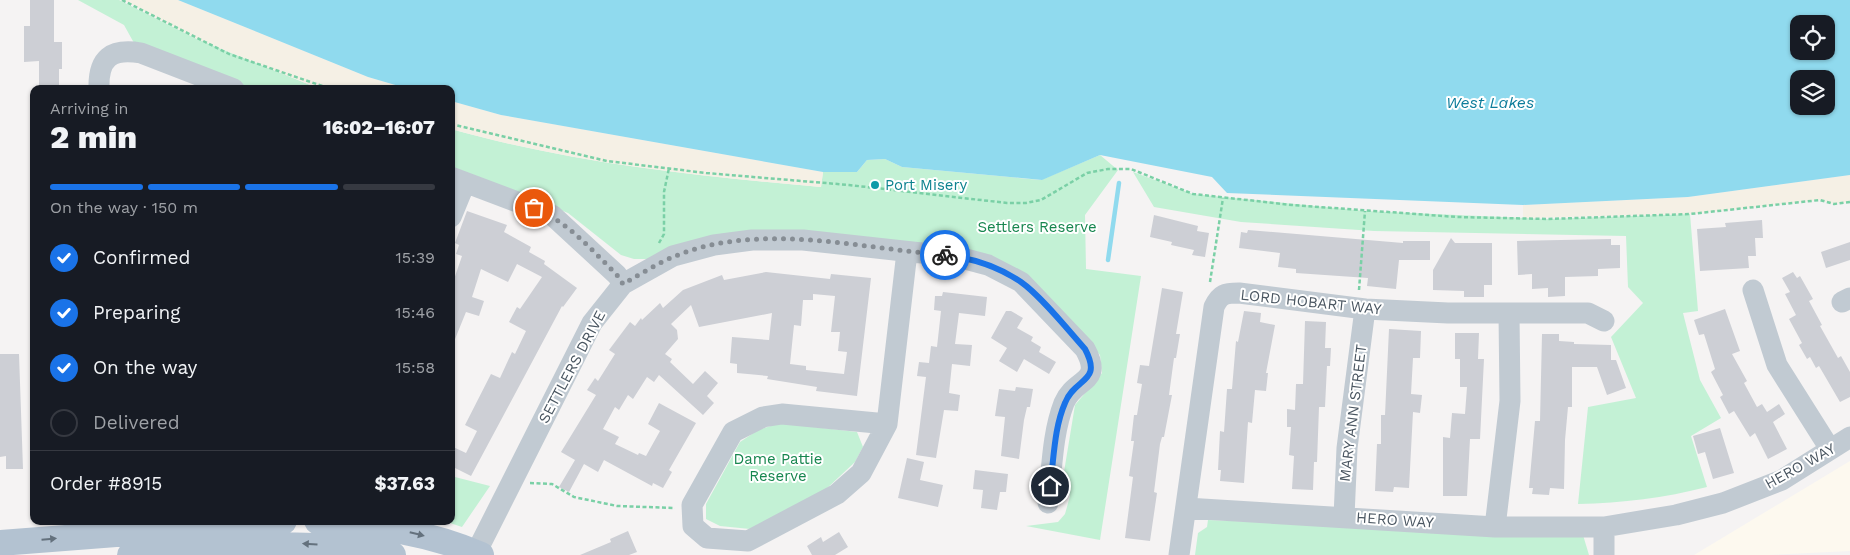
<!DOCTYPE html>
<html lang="en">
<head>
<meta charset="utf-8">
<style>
	:root { --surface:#171b24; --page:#20242c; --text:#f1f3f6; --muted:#9ea1a6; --line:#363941; --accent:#1a73e8 }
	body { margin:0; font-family:"Work Sans",sans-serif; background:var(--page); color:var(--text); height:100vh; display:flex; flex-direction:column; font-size:19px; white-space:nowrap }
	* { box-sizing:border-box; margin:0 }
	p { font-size:16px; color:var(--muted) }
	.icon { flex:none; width:28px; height:28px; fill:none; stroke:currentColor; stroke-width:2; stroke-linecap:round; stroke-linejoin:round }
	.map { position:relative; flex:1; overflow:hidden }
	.drawer { position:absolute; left:30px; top:85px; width:425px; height:440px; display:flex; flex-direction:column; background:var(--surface); border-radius:10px; box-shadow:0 1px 4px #0004 }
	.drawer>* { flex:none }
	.tools { position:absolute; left:1790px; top:15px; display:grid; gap:10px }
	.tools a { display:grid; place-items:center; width:45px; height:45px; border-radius:10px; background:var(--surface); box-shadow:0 1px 4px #0004; font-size:25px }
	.pin { position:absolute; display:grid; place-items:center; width:42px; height:42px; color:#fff; margin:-21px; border:2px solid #fff; border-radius:50%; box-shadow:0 1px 5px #0007 }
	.courier { position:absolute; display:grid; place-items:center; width:50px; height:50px; margin:-25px; border:4px solid #1a73e8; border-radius:50%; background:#fff; color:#222; box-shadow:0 1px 6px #0007 }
	.overview em { font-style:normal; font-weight:800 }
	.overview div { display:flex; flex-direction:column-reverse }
	.overview { display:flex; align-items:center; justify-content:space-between; height:85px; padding:0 20px }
	h1 { font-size:32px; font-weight:800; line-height:38px }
	.bar { display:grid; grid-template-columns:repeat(4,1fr); gap:8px 5px; align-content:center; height:60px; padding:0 20px }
	.bar i { height:6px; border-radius:4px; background:var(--line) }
	.bar .on { background:var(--accent) }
	.bar p { grid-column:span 4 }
	.line { display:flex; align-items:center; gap:12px; padding:0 20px; border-top:1px solid var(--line) }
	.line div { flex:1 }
	ol { padding:0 20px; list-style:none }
	li { display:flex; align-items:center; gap:15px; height:55px }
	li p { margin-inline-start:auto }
	li .icon { padding:5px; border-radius:50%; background:var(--accent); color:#fff; stroke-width:4 }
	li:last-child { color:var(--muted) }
	li i { width:28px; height:28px; border:2px solid var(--line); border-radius:50% }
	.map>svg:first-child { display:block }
	.commercial { fill:#fdf9ef }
	.green { fill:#c3f1d5 }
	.sand { fill:#f5f0e5 }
	.water { fill:#90daee; fill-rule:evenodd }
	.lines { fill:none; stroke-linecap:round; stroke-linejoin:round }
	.stream { stroke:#90daee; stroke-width:4.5 }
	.building { fill:#cdcfd5; fill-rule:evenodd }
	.path { stroke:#7ad0a6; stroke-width:2.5; stroke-dasharray:4 2.5; stroke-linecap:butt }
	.minor { stroke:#c1cad2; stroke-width:21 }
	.major { stroke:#b3c2d1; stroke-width:26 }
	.oneway { fill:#64717d }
	.done { stroke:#868d94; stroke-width:5; stroke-dasharray:0 9 }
	.route { stroke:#1a73e8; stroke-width:6 }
	.culture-dot { fill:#0f9aa8; stroke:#fff; stroke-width:2 }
	.labels { text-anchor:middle; stroke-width:4; stroke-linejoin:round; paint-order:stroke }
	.culture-label { font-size:15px; fill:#0d838f; stroke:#fff; text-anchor:start }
	.park-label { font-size:15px; fill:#17864f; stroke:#fff }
	.street-label { font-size:15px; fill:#4a5661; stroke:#fff }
	.water-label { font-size:16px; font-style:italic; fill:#0c7c9b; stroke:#fff }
</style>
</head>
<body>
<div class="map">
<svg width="1850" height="555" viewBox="0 0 1850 555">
	<rect width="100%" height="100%" fill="#f5f3f3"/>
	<path class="commercial" d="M1850,461V551L1768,555H1694Z"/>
	<path class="green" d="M78,0H119L195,38L320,89H251L134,43L124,25Z
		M451,129C572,163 696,176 821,187L823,172H857L867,160L885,159L902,167L1041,180L1100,155L1118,170L1085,215L1086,269L1141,276L1100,540L1026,526L1058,522L1065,514L1070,496L1063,478L1075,405L1102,373L1100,355L1032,283L1010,268L781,232L649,259H634L621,255L568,213L451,167Z
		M1133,172L1193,194L1365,211L1548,219L1690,214L1698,311L1683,313L1700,380L1721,418L1691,436L1707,487C1664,498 1623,503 1578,504L1588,407L1636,398L1611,337L1643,303L1628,287L1626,236L1374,231L1241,222L1154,207Z
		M780,423L857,432L863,447L855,462L823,492L750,529L720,526L706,519V504L740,442L758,430Z
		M451,476L490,486L462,527L444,521H451Z
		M1208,520L1583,535L1589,555H1195L1198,533L1207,527Z"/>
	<path class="sand" d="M123,0H178L368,77L409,89H320L195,38Z
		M451,101L501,115L823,172L821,187C697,176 572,163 451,129Z
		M1850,175V202L1834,204L1820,200L1690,214L1523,218V205L1688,197Z"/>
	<path class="water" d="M178,0H1850V175L1688,197L1523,205L1227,193L1212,177L1100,155L1042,180L902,167L885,159L867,160L857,172H823L501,115L451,101V89H409L368,77ZM1799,24H1826V51H1799ZM1799,79H1826V106H1799Z"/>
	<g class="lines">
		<path class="stream" d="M1108,260L1119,183"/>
	</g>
	<path class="building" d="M30,0H54V42H62V69H59V89H39V61L24,62V26H30Z
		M467,211L507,225L504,232L531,247L529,252L545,261L544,264L577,288L563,307L562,306L471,476L451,466V446L466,453L477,431L465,425L491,374L500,378L512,352L515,354L526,331L509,322L517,307L520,309L542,277L517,264L508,282L481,269L472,297L484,301L479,316L466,312L451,349V288L462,256L456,254L459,245L455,243Z
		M1154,215L1198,226L1197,231L1209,233L1205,257L1192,255L1194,250L1171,245L1172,242L1150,237Z
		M1762,220L1763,238H1755L1756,256H1748L1749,268L1700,271L1697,229L1726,227L1725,223Z
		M1248,230L1403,243V241H1430V260H1399L1396,289L1367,286L1368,278L1296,273V269L1278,267L1280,253L1239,248L1241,232L1247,233Z
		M1451,238L1455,243H1492V285H1484V297H1464V291L1433,290V270Z
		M1611,239V245H1620V268L1598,269V276L1565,277V296L1548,297V288L1532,289V274L1518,275L1517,241Z
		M1850,242V260L1826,268L1821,252Z
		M766,272L830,279L831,274L871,278L857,396L816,391L817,387L767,379L768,376L737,373V364L730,363L732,337L769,340L772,313L699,327L691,305L671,324L677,330L678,339L665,354L672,359L670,362L693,384L705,371L718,383L707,396L714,403L703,415L659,375L654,382L647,377L633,399L628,395L619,410L615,407L603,429L619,437L615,444L638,455L639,453L646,456L660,431L648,424L659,403L696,423L669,470L672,472L663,488L653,483L652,486L604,460L598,472L584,464L569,492L559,487L575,460L561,452L596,395L587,390L595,378L598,381L615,354L609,350L630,322L635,326L641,318L642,320L660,303L663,308L683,290L722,275L724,280ZM813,294L835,296L831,332H840L838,351L847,352L844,374L806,370V366L790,364L794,325L801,326L803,300H813Z
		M1793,272L1797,278L1800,276L1813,299L1809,301L1822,325L1820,326L1838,358L1841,356L1850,372V397L1840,402L1819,366L1816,368L1810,357L1807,359L1799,345L1802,343L1789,319L1796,315L1785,294L1790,292L1782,278Z
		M1162,288L1183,292L1176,334H1180L1176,358H1174L1169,395H1172L1164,437H1162L1160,444L1154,492L1157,493L1150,541L1125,538L1133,477L1129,476L1134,441H1131L1134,415H1137L1142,384L1137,383L1140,365L1149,366Z
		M943,292L987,297L985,316L959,313L955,344L972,345L970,366L952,364L949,393L960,395L958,411L944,410L936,458L916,455L926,377L917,376L919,362L929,363L931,346L937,347L941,311L934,310L935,296H942Z
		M1725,309L1740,351L1732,354L1747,381L1744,383L1757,407L1762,404L1767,412L1779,404L1785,414L1773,422L1787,449L1768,459L1755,433L1750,437L1734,411L1729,414L1720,397L1723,395L1711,372L1715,369L1704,334L1699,335L1694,320Z
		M1006,311H1011L1023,318L1017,328L1033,337L1031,341L1041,347L1039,352L1056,362L1049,374L1024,359L1017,372L999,361L1007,348L991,338Z
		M1244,311L1261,313L1260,322L1275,325L1266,373H1268L1266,391L1255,390L1252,423L1248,422L1244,483L1220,481L1221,470H1218L1220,431L1224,432L1227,389H1232L1236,341L1238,342Z
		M1305,321L1326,322L1325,348H1331L1330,366H1327L1325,407H1319L1317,462H1314L1313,490L1292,489L1294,456L1289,455L1291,427H1287V409L1295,410L1296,384H1303Z
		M1389,329L1421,331L1420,358H1413L1411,394L1422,395L1420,413L1413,412L1409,488L1394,487L1393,492L1375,491L1377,444H1381V415H1385Z
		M1455,333H1479L1478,359H1484L1480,439H1470L1467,496H1443V437L1450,438L1452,413L1465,414L1467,387H1460V359H1455Z
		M1542,334H1559V341L1574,342V344L1611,345V360H1616L1626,388L1607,395L1597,367H1572V407H1568L1565,440L1564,489L1550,488L1549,495L1532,494L1533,488H1529L1535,421H1540Z
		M0,354H19L23,469H6V456L0,457Z
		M1016,387L1033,389L1030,407H1027L1024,420L1019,459L1001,456L1005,417L995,416L999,389L1015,391Z
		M1720,428L1734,473L1713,479L1705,452L1698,454L1693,436Z
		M907,458L924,462L920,480L943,485L938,507L898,498Z
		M975,470L1008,474L1006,492H1000L997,510L981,508L983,490L973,489Z
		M628,531L637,552L629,555H580L611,542L610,539Z
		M839,532L848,547L835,555H812L807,546L821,537L823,542Z"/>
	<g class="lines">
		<path class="path" d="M122,0L229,54L331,89
			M451,124L607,161L706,173L849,185L1007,203H1026L1041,200L1087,173L1108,169H1131L1193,194L1292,205L1457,217L1548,219L1690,214L1820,200L1834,204L1850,202
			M659,243L664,234V192L669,168
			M1210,282L1223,198
			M1359,290L1365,211
			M530,483L552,484L574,497L617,506L675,508"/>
		<path class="minor" d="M99,89C98,58 111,48 141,53L234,89
			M451,177L552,215L617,275L623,284
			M451,217L465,183
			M1753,290L1777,365L1830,449
			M1842,302L1850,298
			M887,424L782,414L763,417L733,432L692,505L693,526L707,538L748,541L837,494L861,473L887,424L907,252
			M1186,508L1495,527H1604L1676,515L1723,503L1782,480L1850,437
			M1344,517L1347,448L1365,309
			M1495,527L1510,401L1509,313
			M1604,527V555
			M475,555L592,323L623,284L673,256L714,245L752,240H803L958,257L988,265L1021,282L1085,349C1104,384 1075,377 1064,403C1052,434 1052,470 1048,503
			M1179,555L1214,307C1220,294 1225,293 1239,293L1365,309L1448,313H1588L1604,321"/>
		<path class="major" d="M317,521C374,525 428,532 481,555
			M0,543L284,521
			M130,555C220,548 302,537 393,555"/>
	</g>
	<defs><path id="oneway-solid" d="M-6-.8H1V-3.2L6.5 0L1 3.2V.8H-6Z" transform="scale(1.25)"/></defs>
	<g class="oneway">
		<use href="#oneway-solid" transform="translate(417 534) rotate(14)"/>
		<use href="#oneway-solid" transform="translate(49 539) rotate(-5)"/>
		<use href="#oneway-solid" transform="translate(310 544) rotate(-177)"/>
	</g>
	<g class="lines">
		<path class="done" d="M534,208C567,221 592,250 617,275L623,284C639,275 656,264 673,257C758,221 857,248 945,255"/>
		<path class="route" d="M945,255C971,258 999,267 1021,282C1041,296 1068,330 1085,349C1103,383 1075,377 1065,403C1054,428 1054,459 1050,486"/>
	</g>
	<circle class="culture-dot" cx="875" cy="185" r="5"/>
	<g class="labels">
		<g class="culture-label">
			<text x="885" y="190">Port Misery</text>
		</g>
		<g class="park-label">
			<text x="1037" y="232">Settlers Reserve</text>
			<text x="778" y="464">Dame Pattie<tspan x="778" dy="17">Reserve</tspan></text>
		</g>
		<g class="street-label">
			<text transform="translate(1311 302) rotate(6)" y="5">LORD HOBART WAY</text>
			<text transform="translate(572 367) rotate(-62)" y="5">SETTLERS DRIVE</text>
			<text transform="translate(1353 413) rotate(-83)" y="5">MARY ANN STREET</text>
			<text transform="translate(1800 466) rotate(-29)" y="5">HERO WAY</text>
			<text transform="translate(1395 520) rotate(4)" y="5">HERO WAY</text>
		</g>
		<g class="water-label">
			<text x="1490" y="108">West Lakes</text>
		</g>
	</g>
</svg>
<div class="tools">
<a><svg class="icon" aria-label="locate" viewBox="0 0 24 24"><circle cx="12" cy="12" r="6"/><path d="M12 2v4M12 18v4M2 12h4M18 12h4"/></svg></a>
<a><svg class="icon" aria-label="layers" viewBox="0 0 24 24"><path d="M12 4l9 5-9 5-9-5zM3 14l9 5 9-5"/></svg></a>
</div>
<div class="pin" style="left:534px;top:208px;background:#ea580c"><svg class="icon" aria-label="bag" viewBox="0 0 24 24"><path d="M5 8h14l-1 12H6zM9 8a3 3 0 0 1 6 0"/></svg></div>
<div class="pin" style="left:1050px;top:486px;background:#1f2937"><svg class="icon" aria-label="home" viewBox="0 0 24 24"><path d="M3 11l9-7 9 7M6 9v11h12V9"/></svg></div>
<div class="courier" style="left:945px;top:255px"><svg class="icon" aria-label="bike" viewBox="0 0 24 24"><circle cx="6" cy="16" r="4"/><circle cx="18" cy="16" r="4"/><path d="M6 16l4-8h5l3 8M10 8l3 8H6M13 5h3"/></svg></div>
<section class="drawer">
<div class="overview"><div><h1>2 min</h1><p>Arriving in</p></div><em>16:02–16:07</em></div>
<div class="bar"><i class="on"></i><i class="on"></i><i class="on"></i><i></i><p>On the way · 150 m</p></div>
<ol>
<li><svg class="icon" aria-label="check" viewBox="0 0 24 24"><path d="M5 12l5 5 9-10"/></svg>Confirmed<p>15:39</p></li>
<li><svg class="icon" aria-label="check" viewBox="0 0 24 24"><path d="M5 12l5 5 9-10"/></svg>Preparing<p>15:46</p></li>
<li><svg class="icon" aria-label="check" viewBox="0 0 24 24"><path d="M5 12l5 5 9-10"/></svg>On the way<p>15:58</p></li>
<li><i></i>Delivered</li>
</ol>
<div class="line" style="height:65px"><div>Order #8915</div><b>$37.63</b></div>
</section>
</div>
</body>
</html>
